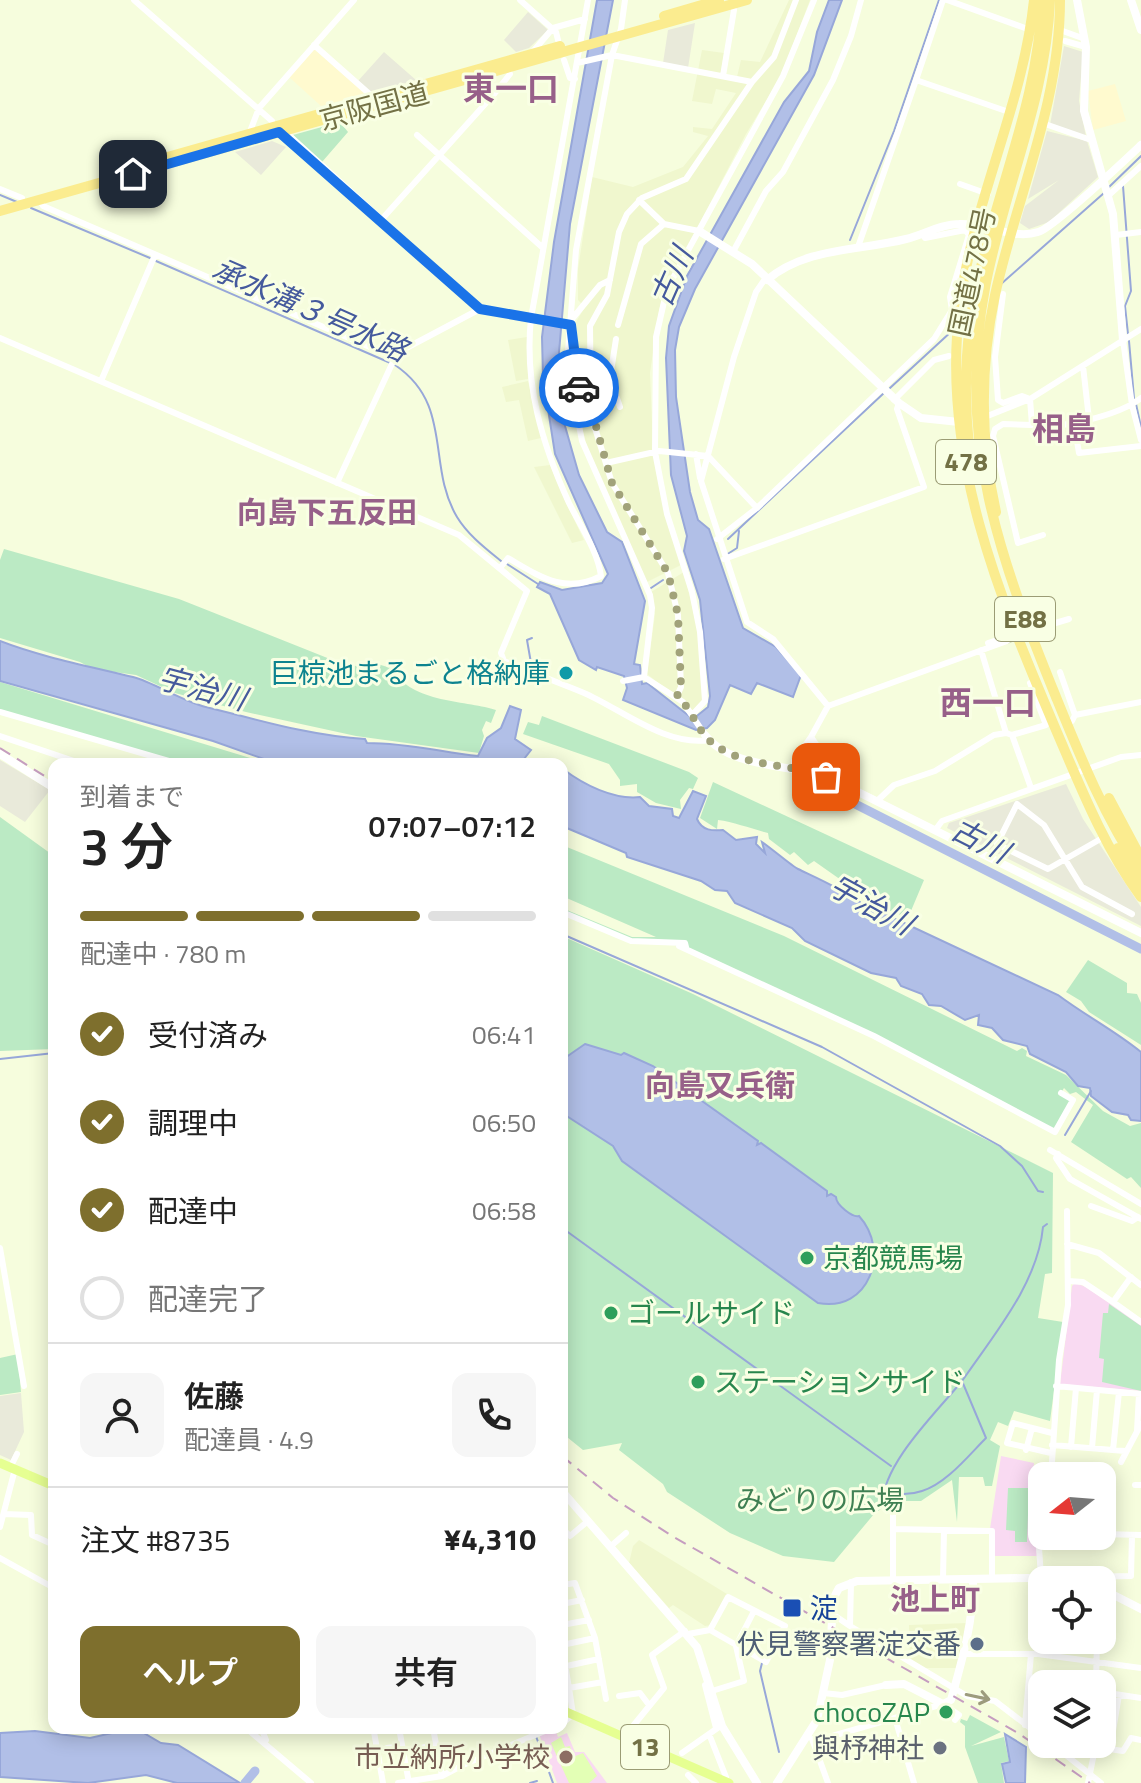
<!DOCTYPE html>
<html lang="ja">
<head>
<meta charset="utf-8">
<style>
	:root { --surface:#fff; --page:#f6f6f6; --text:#222; --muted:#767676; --line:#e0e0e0; --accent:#7e6f2d }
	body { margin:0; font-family:"Titillium Web","Noto Sans JP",sans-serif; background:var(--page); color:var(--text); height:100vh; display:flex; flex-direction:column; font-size:30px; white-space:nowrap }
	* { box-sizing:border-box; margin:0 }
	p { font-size:26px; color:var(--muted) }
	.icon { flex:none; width:44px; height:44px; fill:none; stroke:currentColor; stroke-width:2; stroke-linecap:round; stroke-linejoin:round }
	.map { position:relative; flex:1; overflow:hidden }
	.drawer { position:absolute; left:48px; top:758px; width:520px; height:976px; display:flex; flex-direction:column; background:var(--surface); border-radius:16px; box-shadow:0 4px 20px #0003 }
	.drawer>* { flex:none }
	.needle { width:52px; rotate:253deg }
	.tools { position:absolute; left:1028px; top:1462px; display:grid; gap:16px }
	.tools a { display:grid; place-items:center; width:88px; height:88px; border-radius:16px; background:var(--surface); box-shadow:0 4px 20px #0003; font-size:40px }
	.pin { position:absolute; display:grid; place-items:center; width:68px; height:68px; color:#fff; margin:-34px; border-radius:16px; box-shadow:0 4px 12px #0006 }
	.courier { position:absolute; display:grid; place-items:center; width:80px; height:80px; margin:-40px; border:6px solid #1a73e8; border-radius:50%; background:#fff; color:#222; box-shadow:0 2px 10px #0007 }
	.headline em { font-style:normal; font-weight:600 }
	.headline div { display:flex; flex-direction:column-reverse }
	.headline { display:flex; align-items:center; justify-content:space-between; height:136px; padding:0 32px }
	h1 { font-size:52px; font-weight:600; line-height:60px }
	.bar { display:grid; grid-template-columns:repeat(4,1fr); gap:12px 8px; align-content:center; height:96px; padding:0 32px }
	.bar i { height:10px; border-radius:6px; background:var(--line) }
	.bar .current { background:var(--accent) }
	.bar p { grid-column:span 4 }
	.line { display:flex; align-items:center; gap:20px; padding:0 32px; border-top:2px solid var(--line) }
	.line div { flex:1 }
	.round { display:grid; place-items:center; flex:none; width:84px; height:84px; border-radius:16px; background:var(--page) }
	ol { padding:0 32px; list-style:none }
	li { display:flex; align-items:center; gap:24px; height:88px }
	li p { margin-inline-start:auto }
	li .icon { padding:8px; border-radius:50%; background:var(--accent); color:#fff; stroke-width:4 }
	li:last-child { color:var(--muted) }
	li i { width:44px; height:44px; border:4px solid var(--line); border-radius:50% }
	.cta { display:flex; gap:16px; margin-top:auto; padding:16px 32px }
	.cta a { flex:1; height:92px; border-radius:16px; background:var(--accent); color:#fff; font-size:32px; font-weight:600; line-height:92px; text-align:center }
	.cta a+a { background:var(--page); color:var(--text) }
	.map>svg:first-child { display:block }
	.residential { fill:#f0f7ce }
	.commercial { fill:#fffacf }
	.industrial { fill:#e9eada }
	.education { fill:#f9daf2 }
	.green { fill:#bbeac4 }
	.sand { fill:#e3ffb5 }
	.water { fill:#b1bfe7; stroke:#97a7d9; stroke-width:2 }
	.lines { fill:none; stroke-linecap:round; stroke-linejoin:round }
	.stream { stroke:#97a7d9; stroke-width:2 }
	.river { stroke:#b1bfe7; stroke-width:9 }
	.street-tunnel { stroke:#d5dab7; stroke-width:6; stroke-dasharray:6 3; stroke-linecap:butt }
	.street { stroke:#fff; stroke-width:6 }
	.secondary { stroke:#fff; stroke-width:8 }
	.primary { stroke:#e6ff92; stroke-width:9 }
	.highway { stroke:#fbec8f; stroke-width:10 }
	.rail { stroke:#c59dc0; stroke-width:2; stroke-dasharray:12 8; stroke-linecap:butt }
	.oneway { stroke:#9d9c7d }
	.done { stroke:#a1a27a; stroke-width:8; stroke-dasharray:0 14.4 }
	.route { stroke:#1a73e8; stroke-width:10 }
	.culture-dot { fill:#0f9aa8; stroke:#f9ffe4; stroke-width:3 }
	.leisure-dot { fill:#2e9e5b; stroke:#f9ffe4; stroke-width:3 }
	.transit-dot { fill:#1a4fb4; stroke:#f9ffe4; stroke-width:3 }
	.service-dot { fill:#5c6f8a; stroke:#f9ffe4; stroke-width:3 }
	.worship-dot { fill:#6b7280; stroke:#f9ffe4; stroke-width:3 }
	.education-dot { fill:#8d6e63; stroke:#f9ffe4; stroke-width:3 }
	.labels { text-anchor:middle; stroke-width:6; stroke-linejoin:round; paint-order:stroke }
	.shield { fill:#f9ffe4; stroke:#9b9c75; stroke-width:2 }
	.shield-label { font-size:26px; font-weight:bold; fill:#737145 }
	.street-label { font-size:28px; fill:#737145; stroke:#f9ffe4 }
	.culture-label { font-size:28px; fill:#0d838f; stroke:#f9ffe4; text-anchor:end }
	.leisure-label { font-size:28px; fill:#27864d; stroke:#f9ffe4; text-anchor:start }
	.park-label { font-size:28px; fill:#3f8053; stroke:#f9ffe4 }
	.transit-label { font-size:28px; fill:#164399; stroke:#f9ffe4; text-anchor:start }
	.service-label { font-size:28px; fill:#4e5e75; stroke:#f9ffe4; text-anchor:end }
	.worship-label { font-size:28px; fill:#5b616d; stroke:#f9ffe4; text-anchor:end }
	.education-label { font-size:28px; fill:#785e54; stroke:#f9ffe4; text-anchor:end }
	.water-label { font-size:30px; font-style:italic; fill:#455a9d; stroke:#f9ffe4 }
	.neighbourhood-label { font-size:30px; font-weight:bold; fill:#976089; stroke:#f9ffe4 }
	.quarter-label { font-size:32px; font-weight:bold; fill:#976089; stroke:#f9ffe4 }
</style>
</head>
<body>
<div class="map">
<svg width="1141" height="1783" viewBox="0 0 1141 1783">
	<rect width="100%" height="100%" fill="#f6fddd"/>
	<path class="residential" d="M789,0H810L781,76L746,134L663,294L659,310L650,373L653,447L681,565L647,582L588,450L574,398L583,395L576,322L585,307L578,300V269L592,177L633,187L683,167L708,136L693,132V127L712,129L736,93L716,89L712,104L692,101L702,50L724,53L720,77L736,81L741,60L760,62Z
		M527,337L528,379L516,381L508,340Z
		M528,381L541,438L528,441L519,400L506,402L502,387Z
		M550,465L567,505L584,540L572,543L534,467Z
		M684,572L698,632L703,700L694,711L647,674L655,614L651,592Z
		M639,1540L727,1594L711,1625L705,1626L673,1605L669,1608L629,1563L633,1546Z
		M967,1623L956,1668H924L910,1660L909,1625Z"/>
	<path class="commercial" d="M314,49L366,94L321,106L289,77Z
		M1115,84L1126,121L1093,130L1088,91Z"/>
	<path class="industrial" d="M528,12L548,30L529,48L516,52L504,40Z
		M695,23L688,68L663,63L668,30Z
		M1064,46L1083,52L1079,101L1086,137L1050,125Z
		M384,52L416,80L371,93L358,81Z
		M1047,131L1087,141L1098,177L1049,222L1029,229L1020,223L1025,206L1059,180L1028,199Z
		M272,141L286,147L261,175L235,152Z
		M0,760L50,790L25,822L0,806Z
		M1066,784L1083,819L1141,907V926L947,828L949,823Z
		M21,1393L24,1432L11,1460L0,1455V1396Z"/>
	<path class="education" d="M1075,1283L1086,1287L1141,1325V1391L1060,1384L1072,1286Z
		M1001,1456L1034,1463L1032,1479L1042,1480V1531L1036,1532L1037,1556H993L990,1529Z
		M555,1729L558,1737L567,1733L575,1752H584L607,1783H557L539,1734Z"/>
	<path class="green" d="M340,122L348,132L322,162L293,135Z
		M4,549L179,599L340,663L367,668L371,662L394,669C408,703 471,701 496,710L491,723L486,721L482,730L484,736L479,753L356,736L246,712L175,693L136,675L93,669L80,662L0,638V560Z
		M0,682L270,764H179L0,712Z
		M542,716L689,772L698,778L693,789L689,788L680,800L681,809L656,803L637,792V784L620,786V780L609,764L523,734L528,722L539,725Z
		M713,782L924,880L908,918L878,906L814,861L808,865L794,852L790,855L769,839L768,833C752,829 734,822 718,820L717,829L700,818Z
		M0,817L54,856V1049L0,1051Z
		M562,845L784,936L1017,1051L1022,1048L1027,1051L1026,1056L1066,1075L1103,1111L1130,1126L1141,1123V1188L1131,1177L1127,1179L1071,1142L1093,1105L1076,1092L1070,1094L1064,1088L1061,1093L1073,1100L1055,1132L963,1081L685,946L631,941L562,912V908L632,937H656L562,896Z
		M562,936L693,994L1053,1173L1052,1273L1045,1274L1038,1318L1063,1322L1050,1421L1014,1411L1008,1426L998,1422L990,1440L1000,1446L992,1486H985L983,1477H959L957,1522L952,1480L921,1501H892L874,1514L834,1562L783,1556L730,1533L667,1492L663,1484L619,1450L622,1443L583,1450L562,1433Z
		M1088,960L1127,983V993L1137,994L1141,1003V1045L1089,1012L1081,1001L1066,992Z
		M1109,1304L1141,1326V1391L1102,1382L1104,1359L1099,1358L1103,1313H1108Z
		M18,1354L21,1392L0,1395V1358Z
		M1008,1488H1029L1027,1542H1015V1531L1006,1530Z
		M970,1715L1001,1732L971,1746L1004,1737L1009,1761L1001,1763L1004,1783H978L965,1747V1726L960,1722L961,1719L967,1721Z"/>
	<path class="sand" d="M561,1737L565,1747L570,1746L573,1757L583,1753L597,1776L589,1783H569L551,1743Z"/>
	<path class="water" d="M597,0H613L570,224L558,364L563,419L579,475L607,532L622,542L645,601L634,664L640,665L642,684L647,683L693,719L708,707L710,696L700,600L684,551L687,536L671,475L666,358L669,326L687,276L784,102L809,71L817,32L829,0H842L814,75L695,289L679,327L675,350L676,397L690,492L698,520L709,529L743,628L776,647L801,675L793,697L757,683L751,694L730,685L715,720L707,728L696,730L623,700L627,688L624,676L597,667L596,670L579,660L550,594L537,587L540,582L562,590L602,583L608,574L555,454L543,377L542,337L554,242Z
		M0,641C41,657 88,666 133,677C153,682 184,702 206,707C259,720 311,736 365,739L367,743C408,743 441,752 478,756L487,738L501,728L510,706L521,710L515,739L531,750L520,764H278L213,741L0,681Z
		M563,769C584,785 614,800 640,797L649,806L672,809L673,816L679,818L693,791L706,796L697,819C702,831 713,831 723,830L736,840L757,837L756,844L765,853L762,842C771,848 792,866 798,869C819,879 840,888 860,902L862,912L868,915L870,907L1058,995C1086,1016 1114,1030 1141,1052V1121L1131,1120L1128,1115L1112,1112L1091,1096L1090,1088L1078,1086L1066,1072L1030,1054L1027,1046L1003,1040L992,1028L978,1025L979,1015L965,1020L941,1006L929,1005L922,994L901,986L896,978L871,973L805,941L792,928L735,903L727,891L715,890L701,881L627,857L626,853L562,826Z
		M585,1044L621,1055L624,1053L653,1066L758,1141L757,1145L761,1143L827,1191V1196L831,1194L836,1197C836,1205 853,1218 859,1216C891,1251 869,1313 818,1303L622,1161L613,1146L562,1113V1060Z
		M125,1730L142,1732L161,1743L178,1745L240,1783H177L146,1775L88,1783L0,1777V1733L35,1731L90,1738Z
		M1005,1734L1026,1747L1025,1783H1006L1002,1764L1010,1762Z"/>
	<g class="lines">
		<path class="stream" d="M1123,186L1131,291L1125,306L1128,334
			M1108,188L1141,156
			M0,195L17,202
			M31,208L150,258
			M850,240L894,131L939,0
			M156,261L395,365C454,405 426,465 457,517C468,535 485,548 501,561
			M1001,284L1104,193
			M1129,341L1134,398
			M890,388L953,330
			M1136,404L1141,427
			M728,539L885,392
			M726,555L737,548L739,531
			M507,564L538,584
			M651,588L663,580
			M531,663L527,640L532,638
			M562,934L822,1047L1000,1146L1022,1166L1038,1191L1043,1192
			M0,1059L54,1053
			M1065,1135L1091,1091
			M565,1230L891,1466
			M962,1381L986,1438C969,1455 946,1484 922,1491C901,1498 906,1487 882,1505C883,1463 936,1413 962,1381L967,1374C997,1331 1038,1281 1043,1227L1047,1224
			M762,1663L760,1671L779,1752
			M533,1728L553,1783
			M530,1783L537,1781"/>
		<path class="river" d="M798,775L1141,949
			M245,1783L255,1771"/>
		<path class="street-tunnel" d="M1007,641L1042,627"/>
		<path class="street" d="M134,0L272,121
			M520,0L556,32L558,40
			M625,0L621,29L612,55L576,250L567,364L582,441L650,595L652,608L644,677L683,702L705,735
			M943,0L916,80L1006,111
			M947,0L1025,28
			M1060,30L1085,39
			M1065,41L1086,47
			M314,45L374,98
			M530,55L553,28L585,19
			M564,60L570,78L575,79
			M577,63L612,55L752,82
			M723,76L734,10
			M1048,125L1091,140
			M279,132L306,156
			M249,134L259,108L354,0
			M417,135L543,248
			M291,137L480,309
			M960,184L988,194
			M0,189L22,198
			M1109,195L1141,166
			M40,200L43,206L393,357
			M639,200L664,224
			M382,219L495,93L510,74L508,69
			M1116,235L1141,232
			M858,247L916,80
			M734,250L766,191L783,172L833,80L851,36L861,0
			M765,279L756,292L734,357L701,481L747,622L773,639L828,706
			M1003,294L995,357L998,400L1003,403L1022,396L1030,399L1032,425L1003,424L995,429L993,436L1018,543L1043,535
			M572,319L600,285L610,280
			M618,325L641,244L664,224L699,231
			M572,328L578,387L589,405
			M0,338L459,535L527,591L501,653L504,661C530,672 557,682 584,693C621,709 666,747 709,740
			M616,339L610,378L620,407
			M1123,340L1132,405L1141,440
			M1083,366L1089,419
			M101,381L155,255
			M894,400L934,360L949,356
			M985,417L1030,399L1141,329
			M1074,423L1079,453L1141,446
			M1032,425C1059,430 1120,415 1141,398
			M696,454L700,478
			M606,463L659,451L708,456L757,508
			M337,483L397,353L480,309L571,325
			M717,539L757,508L934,339L952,310L950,297L969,235L965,230L925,238L922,234
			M724,559L924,487L897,409L899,403
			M500,568L508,558C539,576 565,595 601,576C598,552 580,525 569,503C542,444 524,384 531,318L588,0
			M1042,627L1069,619
			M988,643L1015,634
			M981,650L1006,733L1012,735L1031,788
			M1060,672L1075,715
			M623,681L644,677
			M677,696L681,687L678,615L668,573L612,483L591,415L590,326L607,295L619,232L627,214L642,198L686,179L752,82L774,57L796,0
			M0,712L179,764
			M693,714L705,701L700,632L692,592L667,514L655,452L656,337L667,289L783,76L814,0
			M1072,721L1075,715L1141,702
			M1012,735L1046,725L1030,683
			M0,736L83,764
			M794,768V761L811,737
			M826,777L829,763L811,737L828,706L1007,641
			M877,801L894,785L935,771L994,735L1006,733
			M936,829L942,821L1121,757L1141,755
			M1104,837L1048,869L997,844L1017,804L1044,825L1082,887L1132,914
			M562,912L631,941L685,943L686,947L679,946L874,1036L1055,1132L1073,1100L1061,1093
			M1050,1150L1141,1204
			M1058,1154L1056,1158L1070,1179L1141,1219
			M1091,1206L1132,1221L1138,1217
			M1067,1244L1099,1253L1141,1285
			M0,1248L24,1386
			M1131,1277L1113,1302L1141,1322
			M1068,1281L1083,1282L1113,1302
			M1056,1386L1141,1394
			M1137,1431L1139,1394
			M1052,1445L1125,1451
			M1071,1447L1076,1388
			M1092,1448L1097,1390
			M1026,1450L1032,1428
			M1113,1450L1119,1392
			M1051,1453L1007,1443L1013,1423L1052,1433
			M1121,1462L1141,1424
			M10,1468L17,1454
			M1051,1476L1059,1360L1068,1305L1067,1211
			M1135,1485H1141
			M4,1514L31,1515L32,1535L54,1545
			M0,1527L15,1469
			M562,1528L570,1536L588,1521
			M893,1529L992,1531V1578
			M1102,1534L1141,1535
			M611,1546L626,1533
			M0,1558L54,1588
			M1041,1577L1038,1533L1042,1532
			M1084,1577L1131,1576L1132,1535
			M943,1579L944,1530
			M893,1580V1502
			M851,1582L850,1626L967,1696L995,1701L1042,1737
			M562,1585L575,1583L595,1638L603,1682L569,1688L573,1714L562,1724
			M728,1597L785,1626L766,1662L710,1630Z
			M562,1604L582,1600
			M831,1613L850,1626
			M562,1625L589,1620
			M688,1634L710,1630
			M562,1645L595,1638
			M562,1646L569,1688L562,1689
			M963,1654H1038L1141,1668
			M562,1667L599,1659
			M603,1682L606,1699
			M1096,1684L1097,1640
			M705,1685L716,1728
			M1029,1690H1042
			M712,1691L744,1681L736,1646L754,1611
			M1102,1692L1141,1698
			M823,1693L842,1695L886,1685
			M619,1696L640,1693L649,1705
			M895,1718L914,1783
			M1025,1725L1031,1654
			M246,1728L311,1783
			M261,1728L266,1740
			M399,1728L409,1783
			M433,1728L442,1776
			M374,1732L383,1783
			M709,1734L726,1777
			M624,1737L664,1688L652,1655L685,1631
			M812,1739L828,1783
			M815,1741L943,1704L959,1715L955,1720
			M1052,1744L1101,1783
			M1096,1747L1123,1751L1131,1738L1141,1740
			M387,1748L402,1746
			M1110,1749L1119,1695
			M414,1750L436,1744
			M682,1753L719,1727
			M688,1775L696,1783
			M398,1783L442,1776L463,1765L552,1728
			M1088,1783L1096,1744"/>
		<path class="secondary" d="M1077,0L1086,47L1084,111L1113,214L1123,340
			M1131,0L1141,30
			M699,231L752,264L899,403L921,418L959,422
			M767,280C806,247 859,251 906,239C923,235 941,224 959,224C985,223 1013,240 1038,232C1053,228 1125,160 1141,145
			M705,735C730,769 794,764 830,778L1141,933
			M0,754L54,788
			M562,1491L697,1647L722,1726L757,1783
			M1102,1589L1141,1609
			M886,1685L904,1684L943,1704L951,1700C962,1661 974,1620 973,1579
			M777,1783L817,1720L830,1660L833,1599L839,1588L857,1581L1081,1577L1087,1580"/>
		<path class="primary" d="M0,1463L54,1486
			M562,1710L729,1783"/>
		<path class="highway" d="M1034,0C1023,105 973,201 960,305C940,455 999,596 1056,730C1081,788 1104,847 1141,897
			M1050,0C1046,101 1003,190 985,288C956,439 1000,559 1056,697C1080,756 1105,818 1141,871
			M664,16L719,0
			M164,158L560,46
			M0,211L747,0
			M970,453C962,390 966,325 982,263C1003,175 1039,92 1042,0
			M996,512C980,442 980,365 995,295C1017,195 1060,104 1060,0
			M1109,798L1141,858
			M1118,848L1141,884"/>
		<path class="rail" d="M0,748L54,782
			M562,1456L613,1498L672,1536L1018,1733L1090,1783"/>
	</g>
	<defs><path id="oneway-shaft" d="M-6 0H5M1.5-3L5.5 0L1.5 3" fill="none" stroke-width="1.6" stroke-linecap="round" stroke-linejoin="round" transform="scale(2)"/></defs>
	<use class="oneway" href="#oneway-shaft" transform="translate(978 1697) rotate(12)"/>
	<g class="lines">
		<path class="done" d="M579,388L590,405L612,483L668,573L678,615L681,687L677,696C692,709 697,730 711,742C744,769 789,762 826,777"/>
		<path class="route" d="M133,174L279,132L480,309L571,325L579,388"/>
	</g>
	<circle class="culture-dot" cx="566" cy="673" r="8"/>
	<g class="leisure-dot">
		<circle cx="807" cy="1258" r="8"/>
		<circle cx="611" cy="1313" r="8"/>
		<circle cx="698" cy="1382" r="8"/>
		<circle cx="946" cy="1712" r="8"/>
	</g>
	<rect class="transit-dot" x="782" y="1598" width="20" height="20" rx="4"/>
	<circle class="service-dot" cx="977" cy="1644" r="8"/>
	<circle class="worship-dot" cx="940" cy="1748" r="8"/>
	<circle class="education-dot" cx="566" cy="1757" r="8"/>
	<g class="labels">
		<g class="shield">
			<rect x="936" y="440" width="60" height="44" rx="6"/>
			<rect x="995" y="597" width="60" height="44" rx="6"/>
			<rect x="621" y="1725" width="48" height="44" rx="6"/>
		</g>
		<g class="shield-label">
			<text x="966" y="471">478</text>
			<text x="1025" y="628">E88</text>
			<text x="645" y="1756">13</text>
		</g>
		<g class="street-label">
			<text transform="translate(374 106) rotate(-15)" y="10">京阪国道</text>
			<text transform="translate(972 272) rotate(-78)" y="10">国道478号</text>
		</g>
		<g class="culture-label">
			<text x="550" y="683">巨椋池まるごと格納庫</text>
		</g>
		<g class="leisure-label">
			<text x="823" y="1268">京都競馬場</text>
			<text x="627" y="1323">ゴールサイド</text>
			<text x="714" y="1392">ステーションサイド</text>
			<text x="930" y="1722" text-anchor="end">chocoZAP</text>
		</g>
		<g class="park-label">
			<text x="820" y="1510">みどりの広場</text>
		</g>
		<g class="transit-label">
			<text x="810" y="1618">淀</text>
		</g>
		<g class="service-label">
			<text x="961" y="1654">伏見警察署淀交番</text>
		</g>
		<g class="worship-label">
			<text x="924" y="1758">與杼神社</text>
		</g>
		<g class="education-label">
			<text x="550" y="1767">市立納所小学校</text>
		</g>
		<g class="water-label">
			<text transform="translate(672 277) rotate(-66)" y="10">古川</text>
			<text transform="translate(310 310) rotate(24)" y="10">承水溝３号水路</text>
			<text transform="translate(202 689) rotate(15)" y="10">宇治川</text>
			<text transform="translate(980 841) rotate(27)" y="10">古川</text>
			<text transform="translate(871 905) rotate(29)" y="10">宇治川</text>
		</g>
		<g class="neighbourhood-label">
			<text x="327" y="523">向島下五反田</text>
			<text x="720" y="1096">向島又兵衛</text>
			<text x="935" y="1610">池上町</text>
		</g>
		<g class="quarter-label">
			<text x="511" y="100">東一口</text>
			<text x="1064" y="440">相島</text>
			<text x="988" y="714">西一口</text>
		</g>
	</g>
</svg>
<div class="tools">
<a><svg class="needle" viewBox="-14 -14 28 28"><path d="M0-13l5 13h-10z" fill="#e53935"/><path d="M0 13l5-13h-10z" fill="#767676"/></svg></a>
<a><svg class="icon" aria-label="locate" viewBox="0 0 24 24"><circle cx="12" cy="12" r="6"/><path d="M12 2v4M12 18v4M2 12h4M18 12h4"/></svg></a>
<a><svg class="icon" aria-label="layers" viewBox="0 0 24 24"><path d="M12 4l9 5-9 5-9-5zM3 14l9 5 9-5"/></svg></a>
</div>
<div class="pin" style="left:826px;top:777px;background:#ea580c"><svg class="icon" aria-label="bag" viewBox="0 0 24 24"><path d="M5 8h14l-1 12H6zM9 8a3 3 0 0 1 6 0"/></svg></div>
<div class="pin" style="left:133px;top:174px;background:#1f2937"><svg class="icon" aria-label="home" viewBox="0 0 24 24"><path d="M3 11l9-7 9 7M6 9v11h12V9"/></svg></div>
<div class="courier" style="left:579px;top:388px"><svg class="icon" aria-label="car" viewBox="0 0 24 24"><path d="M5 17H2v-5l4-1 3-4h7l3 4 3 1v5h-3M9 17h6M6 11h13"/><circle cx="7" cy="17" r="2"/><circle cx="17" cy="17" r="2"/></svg></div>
<section class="drawer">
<div class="headline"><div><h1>3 分</h1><p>到着まで</p></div><em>07:07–07:12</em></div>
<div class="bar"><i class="current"></i><i class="current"></i><i class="current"></i><i></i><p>配達中 · 780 m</p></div>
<ol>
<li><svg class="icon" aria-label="check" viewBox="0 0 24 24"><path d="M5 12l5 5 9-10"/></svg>受付済み<p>06:41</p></li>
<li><svg class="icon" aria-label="check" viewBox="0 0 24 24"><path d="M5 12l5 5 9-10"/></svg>調理中<p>06:50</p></li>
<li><svg class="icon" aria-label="check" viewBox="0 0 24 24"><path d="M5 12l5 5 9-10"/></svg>配達中<p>06:58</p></li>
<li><i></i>配達完了</li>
</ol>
<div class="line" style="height:144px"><a class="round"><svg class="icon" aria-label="person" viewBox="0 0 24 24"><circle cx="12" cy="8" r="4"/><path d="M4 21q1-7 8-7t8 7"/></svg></a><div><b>佐藤</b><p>配達員 · 4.9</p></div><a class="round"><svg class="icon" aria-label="phone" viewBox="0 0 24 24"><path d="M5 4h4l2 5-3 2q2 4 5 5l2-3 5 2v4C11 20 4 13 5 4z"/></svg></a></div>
<div class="line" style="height:104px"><div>注文 #8735</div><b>¥4,310</b></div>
<div class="cta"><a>ヘルプ</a><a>共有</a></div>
</section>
</div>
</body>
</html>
